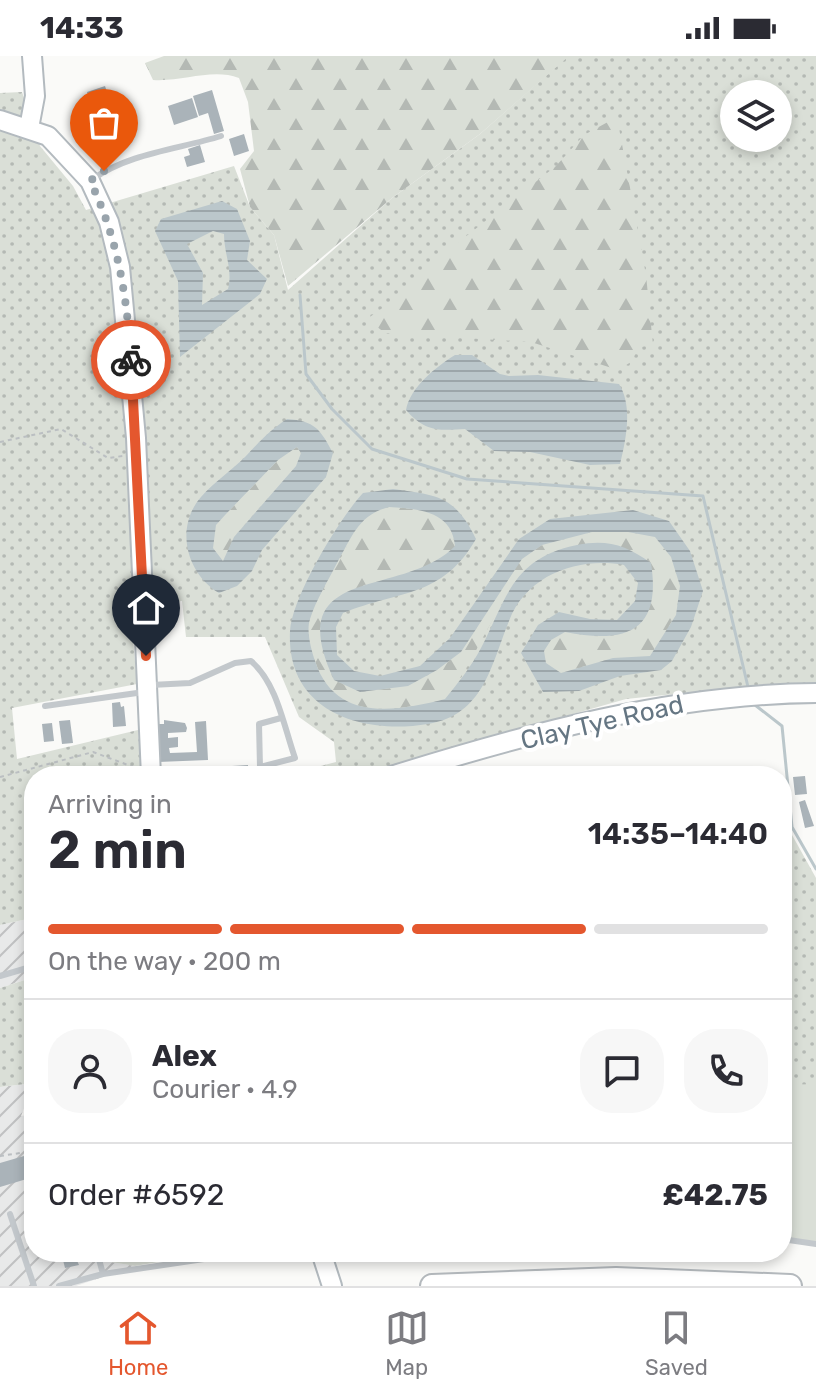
<!DOCTYPE html>
<html lang="en">
<head>
<meta charset="utf-8">
<style>
	:root { --surface:#fff; --page:#f7f7f7; --text:#2b2b33; --muted:#7c7c81; --line:#e1e1e2; --accent:#e4572e }
	body { margin:0; font-family:Rubik,sans-serif; background:var(--page); color:var(--text); height:100vh; display:flex; flex-direction:column; font-size:30px; white-space:nowrap }
	* { box-sizing:border-box; margin:0 }
	p { font-size:26px; color:var(--muted) }
	.icon { flex:none; width:44px; height:44px; fill:none; stroke:currentColor; stroke-width:2; stroke-linecap:round; stroke-linejoin:round }
	.map { position:relative; flex:1; overflow:hidden }
	.side { position:absolute; left:24px; top:710px; width:768px; height:496px; display:flex; flex-direction:column; background:var(--surface); border-radius:32px; box-shadow:0 4px 12px #0003 }
	.side>* { flex:none }
	.controls { position:absolute; left:720px; top:24px; display:grid; gap:16px }
	.controls a { display:grid; place-items:center; width:72px; height:72px; border-radius:50%; background:var(--surface); box-shadow:0 4px 12px #0003; font-size:40px }
	.pin { position:absolute; display:grid; place-items:center; width:68px; height:68px; color:#fff; margin:-82px -34px; border-radius:50% 50% 50% 0; rotate:-45deg; box-shadow:0 0 8px #0007 }
	.pin .icon { rotate:45deg }
	.courier { position:absolute; display:grid; place-items:center; width:80px; height:80px; margin:-40px; border:6px solid #e4572e; border-radius:50%; background:#fff; color:#222; box-shadow:0 2px 10px #0007 }
	.headline em { font-style:normal; font-weight:600 }
	.headline div { display:flex; flex-direction:column-reverse }
	.headline { display:flex; align-items:center; justify-content:space-between; height:136px; padding:0 24px }
	h1 { font-size:52px; font-weight:600; line-height:60px }
	.bar { display:grid; grid-template-columns:repeat(4,1fr); gap:12px 8px; align-content:center; height:96px; padding:0 24px }
	.bar i { height:10px; border-radius:6px; background:var(--line) }
	.bar .on { background:var(--accent) }
	.bar p { grid-column:span 4 }
	.line { display:flex; align-items:center; gap:20px; padding:0 24px; border-top:2px solid var(--line) }
	.line div { flex:1 }
	.round { display:grid; place-items:center; flex:none; width:84px; height:84px; border-radius:32px; background:var(--page) }
	.status { display:flex; justify-content:space-between; align-items:center; height:56px; padding:0 40px; background:var(--surface); direction:ltr }
	.status svg { height:22px; fill:currentColor }
	.menu { display:flex; justify-content:space-around; align-items:center; height:112px; border-top:2px solid var(--line); background:var(--surface); font-size:22px; color:var(--muted) }
	.menu a { display:grid; justify-items:center; gap:4px }
	.menu .on { color:var(--accent) }
	.map>svg:first-child { display:block }
	.industrial { fill:url(#industrial-furrows) }
	.grass { fill:url(#grass-dots); fill-rule:evenodd }
	.forest { fill:url(#forest-firs) }
	.green { fill:#dadfd7 }
	.water { fill:url(#water-rules); fill-rule:evenodd }
	.lines { fill:none; stroke-linecap:round; stroke-linejoin:round }
	.stream { stroke:#bbc7cb; stroke-width:3 }
	.building { fill:#aab3b9 }
	.secondary-casing { stroke:#b3babf; stroke-width:22 }
	.highway-casing { stroke:#b4b9bd; stroke-width:26 }
	.path { stroke:#bbbfc2; stroke-width:2; stroke-dasharray:4 4; stroke-linecap:butt }
	.lane { stroke:#c3c8cc; stroke-width:6 }
	.secondary { stroke:#fff; stroke-width:18 }
	.highway { stroke:#fff; stroke-width:22 }
	.done { stroke:#99a4ac; stroke-width:8; stroke-dasharray:0 14.4 }
	.route { stroke:#e4572e; stroke-width:10 }
	.labels { text-anchor:middle; stroke-width:8; stroke-linejoin:round; paint-order:stroke }
	.street-label { font-size:26px; fill:#657683; stroke:#fff }
</style>
</head>
<body>
<div class="status"><b>14:33</b><svg viewBox="0 0 49 12"><path d="M0 12V9h3v3zM5 12V6h3v6zM10 12V3h3v9zM15 12V0h3v12zM26 1h20v11H26zM47 4h2v5h-2z"/></svg></div>
<div class="map">
<svg width="816" height="1230" viewBox="0 0 816 1230">
	<defs>
		<pattern id="industrial-furrows" width="10" height="10" patternUnits="userSpaceOnUse" patternTransform="scale(2)"><rect width="10" height="10" fill="#e8e9e9"/><path d="M-1 1l2-2M0 10L10 0M9 11l2-2" fill="none" stroke="#c0c1c2"/></pattern>
		<pattern id="grass-dots" width="8" height="8" patternUnits="userSpaceOnUse" patternTransform="scale(2)"><rect width="8" height="8" fill="#dadfd7"/><path d="M2 2h.1M6 6h.1" fill="none" stroke="#b4b9b4" stroke-width="1.8" stroke-linecap="round"/></pattern>
		<pattern id="forest-firs" width="22" height="20" patternUnits="userSpaceOnUse" patternTransform="scale(2)"><rect width="22" height="20" fill="#dadfd7"/><path d="M5 1l3.5 6h-7zM16 11l3.5 6h-7z" fill="#b4b9b4"/></pattern>
		<pattern id="water-rules" width="6" height="5" patternUnits="userSpaceOnUse" patternTransform="scale(2)"><rect width="6" height="5" fill="#bbc7cb"/><path d="M0 2.5h6" fill="none" stroke="#9ca6aa"/></pattern>
	</defs>
	<rect width="100%" height="100%" fill="#fafaf8"/>
	<path class="industrial" d="M34,793V921L0,932V869L32,862L28,798Z
		M34,1027L21,1060L34,1058V1196H109L111,1206L135,1210L76,1230H0V1031Z"/>
	<path class="grass" d="M568,0H816V629H763L626,643L355,720H282L336,706L334,686L299,661L265,581H186L182,545L130,549L137,628L12,652L17,703L138,674L142,719L34,720V793L28,798L32,862L0,869V37L22,36L40,90L73,130L86,154L234,110L250,151L274,179L288,234L392,142L480,78ZM734,38H778V82H734Z
		M782,761L816,822V1186L782,1038L791,961L782,933Z
		M34,921V1027L0,1031V932Z
		M109,1196H216L135,1210L111,1206Z"/>
	<path class="forest" d="M164,0H569L480,78L392,142L288,230L274,179L250,151L240,113L254,95L248,46L239,22C212,12 183,26 153,24L145,7Z
		M617,61L646,219L653,289L639,291L631,306L618,314L531,286L385,277L367,263L402,238L433,206L556,110L584,79Z
		M297,391L301,397L296,410L234,481L224,506L213,492L216,469L226,458L278,404Z
		M389,451C419,453 452,455 455,491L438,507L411,518L364,529L320,572L323,602L334,624L360,636L408,630L437,614L461,596L521,503L542,489L592,476H628L655,481L671,501L680,530L676,559L650,600L613,602L561,617L546,608L544,596L551,584L565,576C591,581 610,583 636,574L651,507L551,495C496,531 485,594 445,643C394,656 335,666 315,605C311,593 306,575 310,563C316,544 328,525 338,508C352,481 358,460 389,451Z"/>
	<path class="green" d="M816,1028V1189L782,1182V1038L783,1029Z"/>
	<path class="water" d="M222,145L237,153L250,185L247,204L267,223L260,238L180,301L178,225L155,175L161,163ZM213,175L224,178C224,198 233,214 228,233L202,249L203,217L187,188Z
		M455,299H472L500,318L509,320L538,319L619,328C633,350 626,384 620,408L590,409L530,396L494,395L465,373C438,375 424,375 406,354C410,331 436,311 455,299Z
		M287,363C315,365 320,373 333,397L326,421L262,494L252,515L237,530L219,537C187,518 174,472 201,441C214,426 232,414 246,400C260,385 270,374 287,363ZM297,391L301,397L296,410L234,481L223,505L213,492L216,469L226,458L278,404Z
		M393,433C438,439 455,440 476,483C442,542 400,534 343,557L336,571L337,599L354,615L380,620L420,610L450,582L519,483L550,463L633,454L669,465L690,495L703,535L691,571L672,605L661,614L620,620L579,635L543,636L521,597L538,569L559,556L590,563L617,564L635,545L638,527L624,509C579,501 527,518 509,565C491,609 484,659 428,668C362,679 286,656 290,575C292,541 339,463 363,437ZM389,451C419,453 452,455 455,490C402,544 279,506 334,624L360,636L408,630L437,614L461,596L522,503L542,489L592,476H628L655,481L671,501L680,530L676,559L650,600L613,602L561,617L546,607L544,595L551,584L565,576C625,588 662,576 651,507C626,489 607,483 577,489C513,502 507,541 481,592C471,611 458,627 445,643C395,656 335,666 315,605C311,593 306,575 310,563C316,544 328,525 337,507C352,481 358,459 389,451Z"/>
	<g class="lines">
		<path class="stream" d="M300,239L306,318L332,353L372,393L467,423L703,440L748,631
			M755,649L782,670L792,771L816,813"/>
	</g>
	<path class="building" d="M105,30L108,39L90,45L87,36Z
		M212,34L224,75L214,78L208,57L199,60L193,40Z
		M192,42L198,61L174,69L168,50Z
		M104,50L110,67L99,71L90,55Z
		M122,73L126,85L105,92L103,80Z
		M244,78L249,95L234,100L229,83Z
		M200,89L205,106L187,111L184,101L190,99L188,93Z
		M120,646L121,651L124,650L126,670L113,671L112,647Z
		M70,664L73,687L62,688L59,665Z
		M164,664L185,667L187,672L186,676L168,677V682L178,681V691L169,692L170,697L197,696L195,666L206,665L208,704L158,706L157,668H164Z
		M52,667L54,685L44,686L42,668Z
		M248,709V720H216V711Z
		M805,720L807,738L795,739L793,721Z
		M805,744L814,770L805,772L799,746Z
		M24,1100L30,1122L0,1131V1107Z
		M61,1196H73L79,1209L65,1212Z"/>
	<g class="lines">
		<g class="secondary-casing">
			<path id="secondary" d="M0,64L48,80L90,125L109,166L120,211L136,382L151,720
				M29,72L35,40L32,0
				M391,720C529,677 671,638 816,637
				M321,1196L332,1230"/>
		</g>
		<g class="highway-casing">
			<path id="highway" d="M432,1230L616,1223L790,1230"/>
		</g>
		<path class="path" d="M0,386L61,373L108,402L123,400
			M0,721L93,696L136,712
			M0,1100L34,1095"/>
		<path class="lane" d="M93,123C129,97 180,93 221,80
			M151,629L190,627L235,607L251,605C277,627 284,671 295,702L260,711L259,668L281,662
			M45,650L144,636
			M0,920L34,910
			M10,1158L34,1230
			M782,1183L816,1188
			M97,1196L103,1218
			M59,1230L103,1218L251,1196"/>
		<use href="#secondary" class="secondary"/>
		<use href="#highway" class="highway"/>
	</g>
	<g class="lines">
		<path class="done" d="M104,115L90,125C118,182 127,241 131,304"/>
		<path class="route" d="M131,304L146,600"/>
	</g>
	<g class="labels">
		<g class="street-label">
			<text transform="translate(602 666) rotate(-13)" y="9">Clay Tye Road</text>
		</g>
	</g>
</svg>
<div class="controls">
<a><svg class="icon" aria-label="layers" viewBox="0 0 24 24"><path d="M12 4l9 5-9 5-9-5zM3 14l9 5 9-5"/></svg></a>
</div>
<div class="pin" style="left:104px;top:115px;background:#ea580c"><svg class="icon" aria-label="bag" viewBox="0 0 24 24"><path d="M5 8h14l-1 12H6zM9 8a3 3 0 0 1 6 0"/></svg></div>
<div class="pin" style="left:146px;top:600px;background:#1f2937"><svg class="icon" aria-label="home" viewBox="0 0 24 24"><path d="M3 11l9-7 9 7M6 9v11h12V9"/></svg></div>
<div class="courier" style="left:131px;top:304px"><svg class="icon" aria-label="bike" viewBox="0 0 24 24"><circle cx="6" cy="16" r="4"/><circle cx="18" cy="16" r="4"/><path d="M6 16l4-8h5l3 8M10 8l3 8H6M13 5h3"/></svg></div>
<section class="side">
<div class="headline"><div><h1>2 min</h1><p>Arriving in</p></div><em>14:35–14:40</em></div>
<div class="bar"><i class="on"></i><i class="on"></i><i class="on"></i><i></i><p>On the way · 200 m</p></div>
<div class="line" style="height:144px"><a class="round"><svg class="icon" aria-label="person" viewBox="0 0 24 24"><circle cx="12" cy="8" r="4"/><path d="M4 21q1-7 8-7t8 7"/></svg></a><div><b>Alex</b><p>Courier · 4.9</p></div><a class="round"><svg class="icon" aria-label="chat" viewBox="0 0 24 24"><path d="M4 5h16v11H9l-5 4z"/></svg></a><a class="round"><svg class="icon" aria-label="phone" viewBox="0 0 24 24"><path d="M5 4h4l2 5-3 2q2 4 5 5l2-3 5 2v4C11 20 4 13 5 4z"/></svg></a></div>
<div class="line" style="height:104px"><div>Order #6592</div><b>£42.75</b></div>
</section>
</div>
<nav class="menu">
<a class="on"><svg class="icon" aria-label="home" viewBox="0 0 24 24"><path d="M3 11l9-7 9 7M6 9v11h12V9"/></svg>Home</a>
<a><svg class="icon" aria-label="map" viewBox="0 0 24 24"><path d="M3 6l6-2 6 2 6-2v14l-6 2-6-2-6 2zM9 4v14M15 6v14"/></svg>Map</a>
<a><svg class="icon" aria-label="saved" viewBox="0 0 24 24"><path d="M7 4h10v16l-5-4-5 4z"/></svg>Saved</a>
</nav>
</body>
</html>
